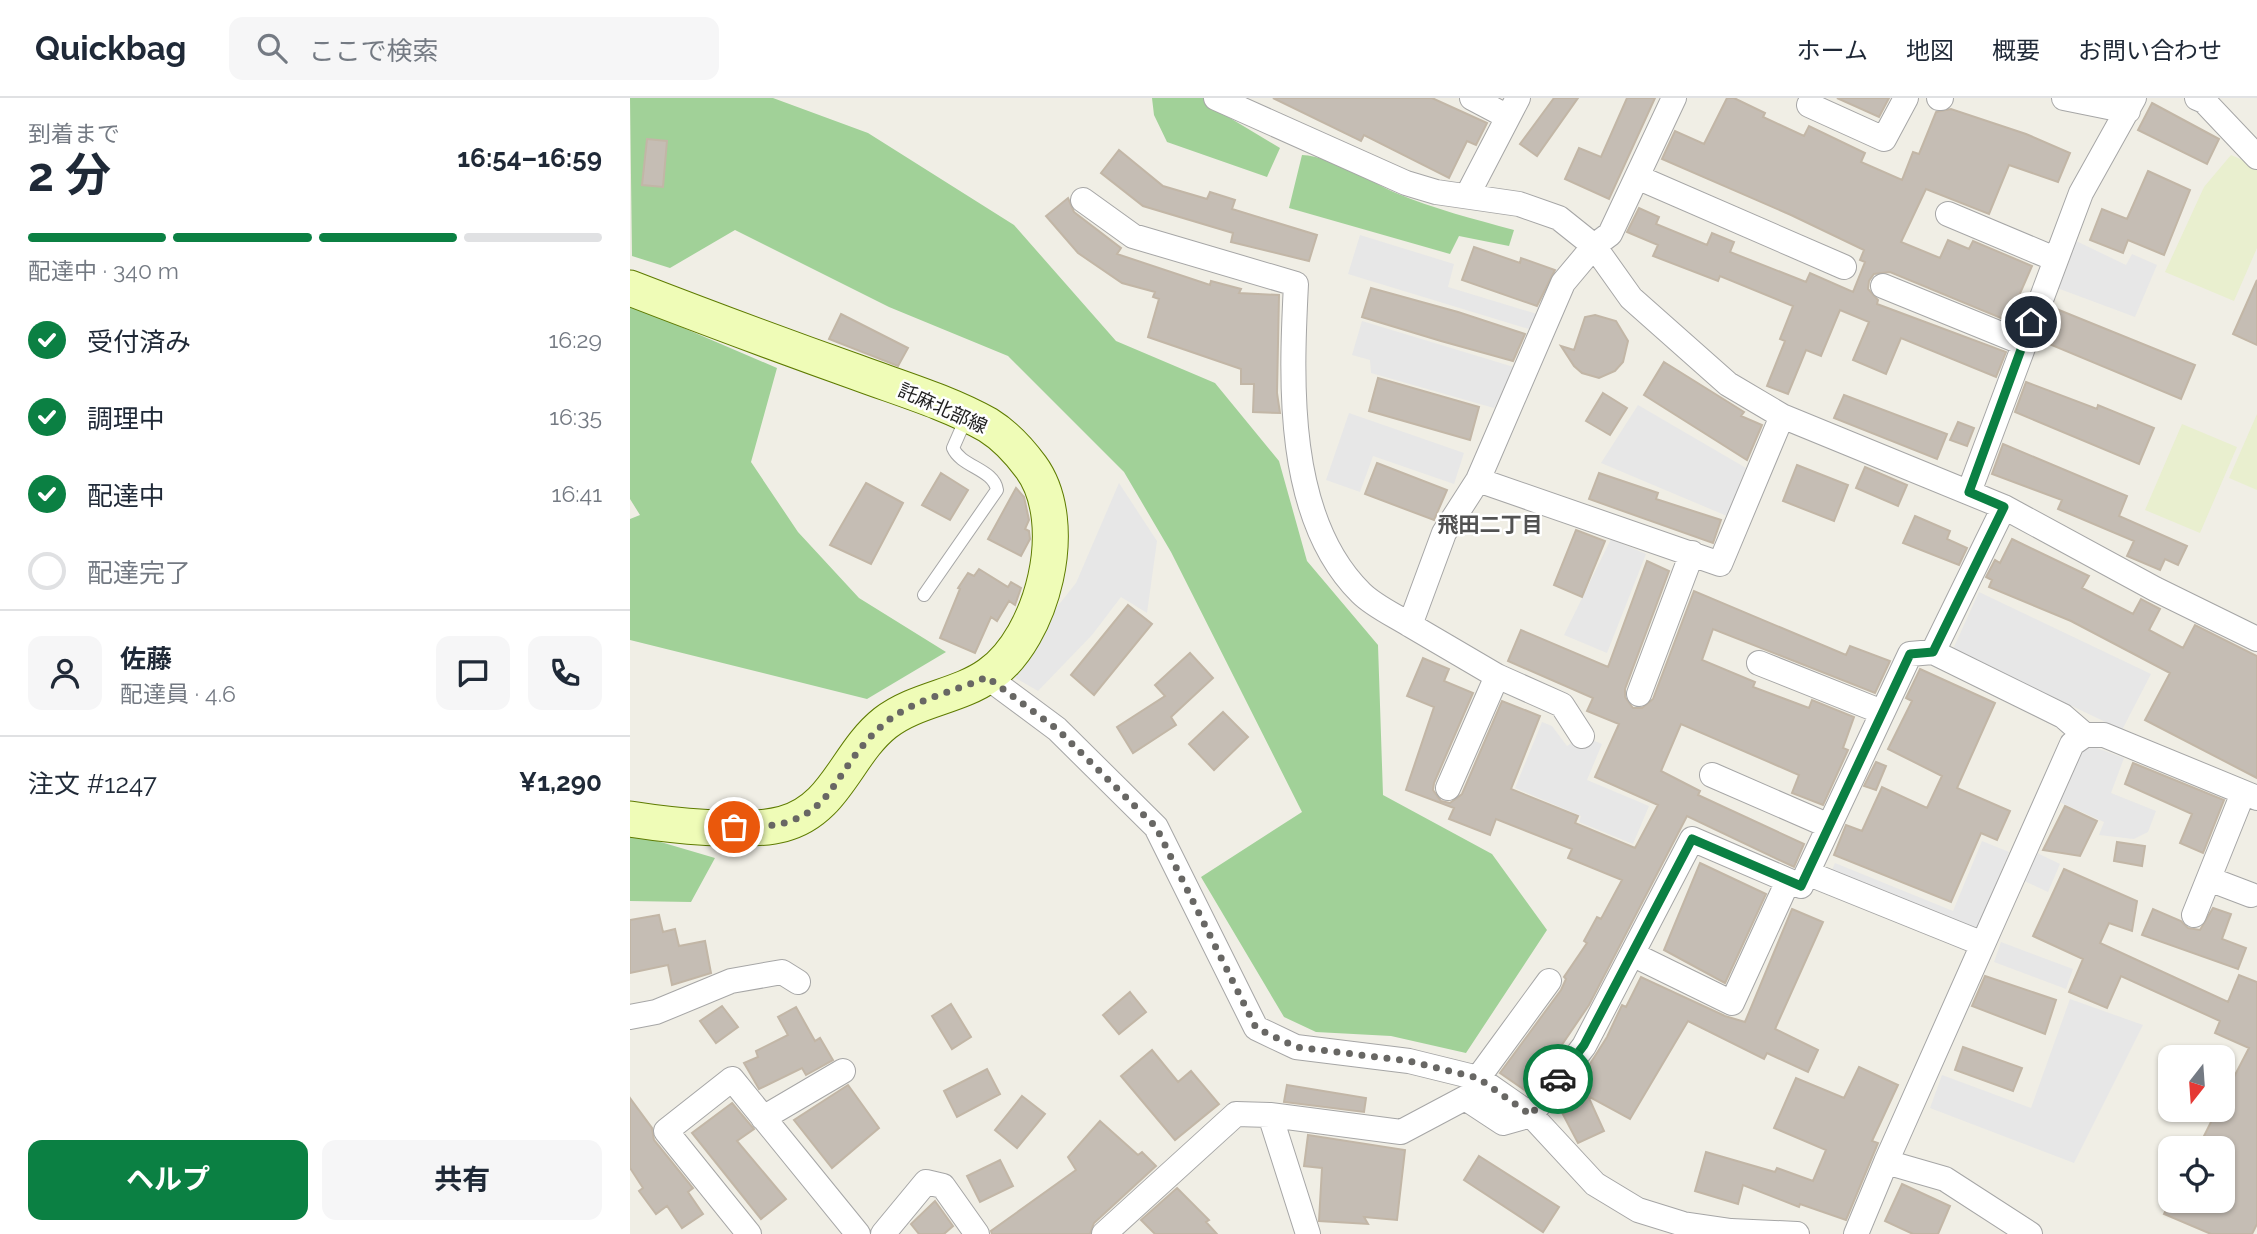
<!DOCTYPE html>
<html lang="ja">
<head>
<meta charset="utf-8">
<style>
	:root { --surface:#fff; --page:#f6f6f7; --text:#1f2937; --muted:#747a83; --line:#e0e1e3; --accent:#0b8043 }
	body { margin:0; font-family:Raleway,"Noto Sans JP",sans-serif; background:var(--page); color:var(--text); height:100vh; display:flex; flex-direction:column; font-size:26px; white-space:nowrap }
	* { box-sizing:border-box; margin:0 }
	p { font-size:23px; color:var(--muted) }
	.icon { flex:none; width:38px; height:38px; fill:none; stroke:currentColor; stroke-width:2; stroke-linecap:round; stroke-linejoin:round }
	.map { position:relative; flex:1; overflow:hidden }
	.side { display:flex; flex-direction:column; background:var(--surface); width:630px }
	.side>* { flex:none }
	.needle { width:46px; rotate:197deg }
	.tools { position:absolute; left:1528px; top:947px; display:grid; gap:14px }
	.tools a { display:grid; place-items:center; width:77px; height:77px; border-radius:14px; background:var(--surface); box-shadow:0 2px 5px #0004; font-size:35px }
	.pin { position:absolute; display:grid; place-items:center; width:60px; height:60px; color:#fff; margin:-30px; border:4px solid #fff; border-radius:50%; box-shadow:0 2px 7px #0007 }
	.courier { position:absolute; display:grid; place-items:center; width:70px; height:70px; margin:-35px; border:5px solid #0b8043; border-radius:50%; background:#fff; color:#222; box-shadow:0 2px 9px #0007 }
	.summary em { font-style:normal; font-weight:700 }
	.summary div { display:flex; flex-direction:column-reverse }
	.summary { display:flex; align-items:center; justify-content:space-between; height:119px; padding:0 28px }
	h1 { font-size:46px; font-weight:700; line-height:52px }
	.bar { display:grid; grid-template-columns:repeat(4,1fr); gap:10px 7px; align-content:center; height:84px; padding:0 28px }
	.bar i { height:9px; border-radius:5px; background:var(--line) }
	.bar .on { background:var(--accent) }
	.bar p { grid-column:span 4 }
	.line { display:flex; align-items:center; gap:18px; padding:0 28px; border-top:2px solid var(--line) }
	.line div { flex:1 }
	.round { display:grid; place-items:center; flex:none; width:74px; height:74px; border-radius:14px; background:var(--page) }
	ol { padding:0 28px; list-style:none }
	li { display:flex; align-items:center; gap:21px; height:77px }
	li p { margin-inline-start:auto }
	li .icon { padding:7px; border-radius:50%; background:var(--accent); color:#fff; stroke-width:4 }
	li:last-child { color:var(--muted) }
	li i { width:38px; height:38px; border:4px solid var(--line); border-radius:50% }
	.button { display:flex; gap:14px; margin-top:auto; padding:14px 28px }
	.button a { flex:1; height:80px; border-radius:14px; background:var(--accent); color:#fff; font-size:28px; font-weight:700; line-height:80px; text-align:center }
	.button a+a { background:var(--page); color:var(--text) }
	header { display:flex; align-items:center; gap:42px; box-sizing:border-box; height:98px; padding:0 35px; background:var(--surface); border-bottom:2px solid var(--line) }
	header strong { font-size:33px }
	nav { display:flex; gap:38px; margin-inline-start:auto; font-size:24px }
	.search { width:490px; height:63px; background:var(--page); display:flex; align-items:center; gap:18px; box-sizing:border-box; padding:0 24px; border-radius:14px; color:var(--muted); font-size:26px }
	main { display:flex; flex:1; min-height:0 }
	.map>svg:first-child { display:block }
	.farmland { fill:#e9efcf }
	.forest { fill:#a1d198 }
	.parking { fill:#e7e7e7 }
	.building { fill:#c5bdb4; stroke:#c2b6a6; stroke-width:2 }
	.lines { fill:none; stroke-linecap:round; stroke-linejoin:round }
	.service-casing { stroke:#a6a6a6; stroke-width:14 }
	.minor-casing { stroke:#a6a6a6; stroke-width:26 }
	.secondary-casing { stroke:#5e7b01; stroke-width:37 }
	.service { stroke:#fff; stroke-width:12 }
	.minor { stroke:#fff; stroke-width:24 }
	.secondary { stroke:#effcb7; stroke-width:35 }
	.done { stroke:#686764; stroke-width:7; stroke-dasharray:0 12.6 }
	.route { stroke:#0b8043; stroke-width:9 }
	.labels { text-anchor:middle; stroke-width:5; stroke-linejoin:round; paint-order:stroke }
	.street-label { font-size:19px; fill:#1f1f1f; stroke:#fff }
	.neighbourhood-label { font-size:21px; font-weight:bold; fill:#525252; stroke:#fff }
</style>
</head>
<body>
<header>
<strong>Quickbag</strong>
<div class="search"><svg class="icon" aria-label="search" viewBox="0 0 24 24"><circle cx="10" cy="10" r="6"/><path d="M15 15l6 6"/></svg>ここで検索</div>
<nav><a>ホーム</a><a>地図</a><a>概要</a><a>お問い合わせ</a></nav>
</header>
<main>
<section class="side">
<div class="summary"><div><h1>2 分</h1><p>到着まで</p></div><em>16:54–16:59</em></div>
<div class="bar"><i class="on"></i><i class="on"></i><i class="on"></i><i></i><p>配達中 · 340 m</p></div>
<ol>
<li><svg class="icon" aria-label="check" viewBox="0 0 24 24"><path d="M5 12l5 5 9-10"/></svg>受付済み<p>16:29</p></li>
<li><svg class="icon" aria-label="check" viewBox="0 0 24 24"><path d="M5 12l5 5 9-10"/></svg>調理中<p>16:35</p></li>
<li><svg class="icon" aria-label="check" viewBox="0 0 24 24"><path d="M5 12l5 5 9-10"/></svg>配達中<p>16:41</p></li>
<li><i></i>配達完了</li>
</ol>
<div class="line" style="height:126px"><a class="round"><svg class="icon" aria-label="person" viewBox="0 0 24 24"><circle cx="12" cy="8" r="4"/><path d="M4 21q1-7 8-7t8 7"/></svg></a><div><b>佐藤</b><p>配達員 · 4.6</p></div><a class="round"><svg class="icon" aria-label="chat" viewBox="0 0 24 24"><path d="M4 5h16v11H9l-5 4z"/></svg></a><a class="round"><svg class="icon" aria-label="phone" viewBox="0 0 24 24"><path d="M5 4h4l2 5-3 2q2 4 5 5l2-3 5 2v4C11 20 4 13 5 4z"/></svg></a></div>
<div class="line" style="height:91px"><div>注文 #1247</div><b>¥1,290</b></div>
<div class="button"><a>ヘルプ</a><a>共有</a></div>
</section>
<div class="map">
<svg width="1627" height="1136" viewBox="0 0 1627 1136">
	<rect width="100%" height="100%" fill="#f0eee5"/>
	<path class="farmland" d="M1601,57L1627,68V150L1604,203L1535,174L1574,89Z
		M1627,316V392L1599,380Z
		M1552,326L1607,349L1570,435L1515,412Z"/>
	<path class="forest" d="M0,0H143L238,35L384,127L486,243L585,285L649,363L677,463L748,547L753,697L862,756L917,832L836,955L761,938L686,934L654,919L571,779L672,714L541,454L494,374L378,258L259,209L105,132L40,170L2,158Z
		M522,0H573L590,14L650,50L637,79L537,44L524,17Z
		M672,57C705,59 736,82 766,95C804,111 844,121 884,132L879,148L829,138L820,156L659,110Z
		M0,207L147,270L121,364L168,434L229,500L316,554L237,601L0,542V421L10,417L0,401Z
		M0,735L85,760L61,804L0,803Z"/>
	<path class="parking" d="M730,137L824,166L818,189L907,216L902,232L718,176Z
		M1442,141L1496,167L1502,156L1527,167L1505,219L1427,190Z
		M732,223L887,270L864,310L741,275L740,262L722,257Z
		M1008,307L1116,370L1097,418L971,365Z
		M719,315L834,355L824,386L743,358L730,394L696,382Z
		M489,385L527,443L517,515L491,499L462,537L408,593L375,574L446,485Z
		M981,441L1016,456L977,555L934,537Z
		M1349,494L1521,576L1492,632L1323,551Z
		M912,624L922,628L937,648L952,638L972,646L957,682L1019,708L1003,746L949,724L951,718L885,690Z
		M1459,647L1494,660L1481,695L1526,713L1518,734L1504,741L1469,737L1474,724L1425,702L1447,654Z
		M1352,743L1379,754L1345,839L1199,780L1205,765L1323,813Z
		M1403,753L1430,766L1418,794L1390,781Z
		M1371,844L1443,871L1436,891L1364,864Z
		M1440,901L1513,927L1444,1065L1300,1010L1312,977L1401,1010Z"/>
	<path class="building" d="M643,0H802L857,25L846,47L837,43L819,80L734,37L731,43Z
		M924,0H948L907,58L890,46Z
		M997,0H1025L979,101L935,81L949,50L971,59Z
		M1097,0H1104L1135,15L1133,19L1174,38L1179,28L1235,55L1231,64L1272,82L1283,54L1289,56L1306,14L1321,11L1396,36L1440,55L1428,84L1379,67L1359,116L1296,91L1271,144L1310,160L1318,142L1339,151L1343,143L1402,168L1378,223L1260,174L1244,176L1239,183L1238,191L1248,202L1247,206L1376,254L1366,279L1271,240L1256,276L1223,262L1239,224L1210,212L1191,258L1176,252L1158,296L1137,288L1155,243L1150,241L1163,208L1090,178L1088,183L1023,158L1028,147L997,134L1009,110L1029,119L1026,126L1077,147L1082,135L1104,144L1100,154L1176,184L1180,175L1223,194L1235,164L1230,162L1234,152L1161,117L1032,61L1045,33L1074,46Z
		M1207,0H1259L1249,19Z
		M1522,5L1589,41L1577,66L1508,32Z
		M17,41L37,43L33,89L12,87Z
		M489,52L533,88L577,101L580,94L605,102L602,111L687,137L679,163L601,144L603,135L513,108L471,75Z
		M1518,73L1560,92L1534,157L1498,142L1493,155L1460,142L1472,111L1497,121Z
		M438,100L444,114L491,150L487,156L580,187L581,183L611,191L609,195L649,197L647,295L650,315L623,314L624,286H611V271L518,239L529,201L523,199L525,194L492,185L448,155L416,118Z
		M844,149L890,165L891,160L925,172L907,208L832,182Z
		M1627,182V247L1603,236Z
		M741,190L828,214L895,236L883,263L811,243L732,219Z
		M1424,210L1565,267L1551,301L1412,243Z
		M211,216L278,250L268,268L199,241Z
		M965,217L986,223L998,243L993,264L985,273L969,280L952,275L944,268L931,248L944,252L955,219Z
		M1034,264L1114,314L1111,318L1132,327L1117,362L1014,297Z
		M748,280L849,309L840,342L739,313Z
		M1396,284L1467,311L1468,307L1524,330L1509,366L1385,314Z
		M973,295L997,310L980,337L956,323Z
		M1214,297L1317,336L1307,361L1204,320Z
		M1328,324L1344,330L1337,348L1320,342Z
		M1373,346L1497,398L1489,418L1557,448L1548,467L1535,461L1530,472L1497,458L1504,443L1428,411L1432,402L1362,376Z
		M747,365L817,392L804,422L735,396Z
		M1167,367L1218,387L1204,423L1153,403Z
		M1235,369L1277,387L1268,408L1226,390Z
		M311,375L338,392L320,422L292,407Z
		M969,375L1028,395L1026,401L1091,422L1083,445L959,401Z
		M236,385L273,405L241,466L200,447Z
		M386,390L394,399L399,422L395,431L399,433L400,441L391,458L358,441Z
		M1285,418L1320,433L1317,441L1337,450L1329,467L1273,445Z
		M946,432L975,443L952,499L924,487Z
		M1382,441L1459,478L1452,490L1503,516L1511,501L1530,511L1519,532L1553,550L1565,527L1627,558V680L1515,622L1540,575L1441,523L1359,489L1362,482L1356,479L1365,462L1370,465Z
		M1017,463L1039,473L995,591V599L1003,610H1012L1023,601L1064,493L1216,557L1220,548L1260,563L1245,595L1083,531L1072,562L1125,584L1123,589L1179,610L1182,602L1224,619L1213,650L1218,652L1193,707L1162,695L1169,677L1051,626L1031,673L1070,693L1068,697L1174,746L1164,769L1057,718L959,907L899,995L870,975L931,892L936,881L934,879L957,845L954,843L967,819L971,821L992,782L938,760L942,751L866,721L860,737L819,721L824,710L776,692L804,609L777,598L793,560L819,571L814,583L843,595L804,685L803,692L811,703L820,705L832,696L872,603L910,618L881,691L948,718L945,725L1005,750L1028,707L965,679L989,626L957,613L963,600L878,563L891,532L978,569Z
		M349,471L378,489L381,484L391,490L385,507L379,503L367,523L361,519L345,555L310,540L330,491L328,490L338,475L344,478Z
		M498,507L522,526L464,597L441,577Z
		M560,555L583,580L541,619L546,627L503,655L487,629L535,598L525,587Z
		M1290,571L1365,605L1327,690L1380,713L1367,742L1351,735L1321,804L1204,757L1216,727L1232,733L1252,689L1297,710L1312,678L1258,651L1282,603L1276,600Z
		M593,614L618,639L584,672L559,646Z
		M1246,664L1256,668L1246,692L1234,688Z
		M1503,665L1594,702L1573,755L1550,745L1562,716L1495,686Z
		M1435,708L1467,723L1450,758L1413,752Z
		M1487,744L1515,748L1512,768L1484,763Z
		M1070,765L1136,796L1095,885L1034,852Z
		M1434,771L1507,803L1502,833L1479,825L1470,845L1598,904L1609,877L1627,884V1126L1622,1136H1581L1534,1116L1541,1102H1592V1050H1568L1587,1012H1592V1002L1619,950L1585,935L1590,923L1491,878L1477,910L1439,894L1453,861L1403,838Z
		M1583,810L1601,816L1592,841L1616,850L1608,871L1512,837L1523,811L1551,823L1558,830L1570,832Z
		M1162,811L1193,824L1145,931L1188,952L1178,974L1137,955L1134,961L1058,923L1000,1021L958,998L974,1033L948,1045L928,1007L937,1002L977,939L992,907L996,909L1011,879L1095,918L1115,924Z
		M29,817L33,834L45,831L49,848L75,843L81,875L42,887L38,867L0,875V822Z
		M1355,878L1426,902L1415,936L1342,908Z
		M500,894L516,914L489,936L473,917Z
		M321,906L341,939L322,951L302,918Z
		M92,908L108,929L86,945L70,923Z
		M166,909L185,943L190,940L203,962L176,977L172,970L129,991L114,965L128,959L126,953L158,937L148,919Z
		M1333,949L1392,970L1383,993L1325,972Z
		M522,952L548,984L561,973L589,1006L545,1042L491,978Z
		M1229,969L1268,987L1242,1043L1248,1045L1216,1122L1170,1106L1169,1109L1113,1087L1108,1106L1065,1093L1076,1054L1145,1074L1147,1070L1183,1083L1196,1052L1144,1030L1166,980L1214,1000Z
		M357,971L370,996L327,1019L314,993Z
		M218,987L249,1030L202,1070L164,1022Z
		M657,987L736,1000L734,1014L654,1004Z
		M392,998L415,1016L387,1050L365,1032Z
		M0,1000L22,1030L24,1042L63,1090L58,1094L73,1116L52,1130L37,1108L26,1116L9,1093L13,1090L0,1070Z
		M102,1005L124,1031L107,1043L156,1101L131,1121L62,1035Z
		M470,1023L508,1057L512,1054L526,1068L464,1125L460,1136H362L361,1133L446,1072L438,1059Z
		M678,1037L775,1052L767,1122L734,1119L738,1126L689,1123L692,1070L674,1068Z
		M849,1058L929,1109L913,1134L834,1082Z
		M370,1062L383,1088L350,1104L337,1078Z
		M1272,1086L1320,1108L1308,1136H1283L1255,1123Z
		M547,1090L579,1122L576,1124L587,1136H525L511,1122Z
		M305,1103L323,1128L314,1136H289L281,1126Z"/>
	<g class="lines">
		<g class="service-casing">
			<path id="service" d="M294,497L367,392C364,371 331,369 323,350L337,318"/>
		</g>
		<g class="minor-casing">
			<path id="minor" d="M586,0L776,85L806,94L889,106L929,120L964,148L1001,200L1098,286L1152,318L1374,409L1525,491L1627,541
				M842,0L878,19
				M1309,0H1311
				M1434,0L1498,13
				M1567,0L1574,3L1627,59
				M1179,7L1254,41L1276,0
				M1007,79L1214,169
				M838,96L888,0
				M453,102L503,138L666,186C661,283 655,420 731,495C744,508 764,517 780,527
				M1318,116L1425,161
				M1253,188L1393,245
				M848,382L933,185L964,148L980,136L1044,0
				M1339,394L1451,95L1504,0
				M1303,554L1374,409
				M1129,565L1252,614
				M357,579L427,631L526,729L626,930L666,949L779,963L848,980L901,1017L954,948L1062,741L1171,788L1280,556L1303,554L1433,618L1455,637
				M1009,596L1062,455
				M952,638L932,607L867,578L780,527L814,435L848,382L1090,466L1152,318
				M1082,677L1199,728
				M818,690L867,578
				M1177,775L1353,846
				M1579,781L1621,797
				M1564,817L1613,695
				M1004,857L1102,905L1158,783
				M0,919L26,914L101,883L152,874L168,884
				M848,980L919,883
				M640,1017L678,1136
				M133,1020L213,973
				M1256,1064L1315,1081L1400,1136
				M119,1136L36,1033L102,981L228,1136
				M253,1136L296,1084L313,1088L347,1136
				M474,1136L606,1016L640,1017L771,1034L835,1000L873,1025L901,1017L965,1086L1008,1112L1053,1126L1101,1133L1167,1136
				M1226,1136L1256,1064L1442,646L1455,637H1474L1627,700"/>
		</g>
		<g class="secondary-casing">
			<path id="secondary" d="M0,190C75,219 150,247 226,274C269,290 317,304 358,327C374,337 390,354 401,369C442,425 413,539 359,577C328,599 286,601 255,625C216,656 206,712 153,726C116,736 38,727 0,721"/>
		</g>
		<use href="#service" class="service"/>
		<use href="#minor" class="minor"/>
		<use href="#secondary" class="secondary"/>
	</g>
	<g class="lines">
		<path class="done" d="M104,729C209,733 193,679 254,626C281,602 324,594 357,579L427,631L526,729L626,930L666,949L779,963L848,980L901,1017L928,981"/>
		<path class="route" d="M928,981L954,947L1062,741L1171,788L1280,556L1303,554L1374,409L1339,394L1401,224"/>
	</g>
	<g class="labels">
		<g class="street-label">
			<text transform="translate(313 310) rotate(24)" y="7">託麻北部線</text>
		</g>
		<g class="neighbourhood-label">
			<text x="860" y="434">飛田二丁目</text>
		</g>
	</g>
</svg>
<div class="tools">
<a><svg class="needle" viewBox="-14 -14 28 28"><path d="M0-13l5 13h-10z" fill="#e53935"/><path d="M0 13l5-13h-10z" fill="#747a83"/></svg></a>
<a><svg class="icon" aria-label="locate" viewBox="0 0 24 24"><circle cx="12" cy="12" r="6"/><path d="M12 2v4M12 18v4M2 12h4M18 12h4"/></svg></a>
</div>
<div class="pin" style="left:104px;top:729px;background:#ea580c"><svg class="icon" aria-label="bag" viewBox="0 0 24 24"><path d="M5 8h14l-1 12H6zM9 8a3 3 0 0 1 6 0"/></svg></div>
<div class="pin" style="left:1401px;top:224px;background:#1f2937"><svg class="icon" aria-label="home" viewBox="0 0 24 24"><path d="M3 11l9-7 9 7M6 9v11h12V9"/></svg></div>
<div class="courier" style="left:928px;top:981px"><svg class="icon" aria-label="car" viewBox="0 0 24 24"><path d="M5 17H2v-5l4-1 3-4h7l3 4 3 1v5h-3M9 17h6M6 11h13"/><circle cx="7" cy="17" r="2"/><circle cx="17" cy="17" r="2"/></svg></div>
</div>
</main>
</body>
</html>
